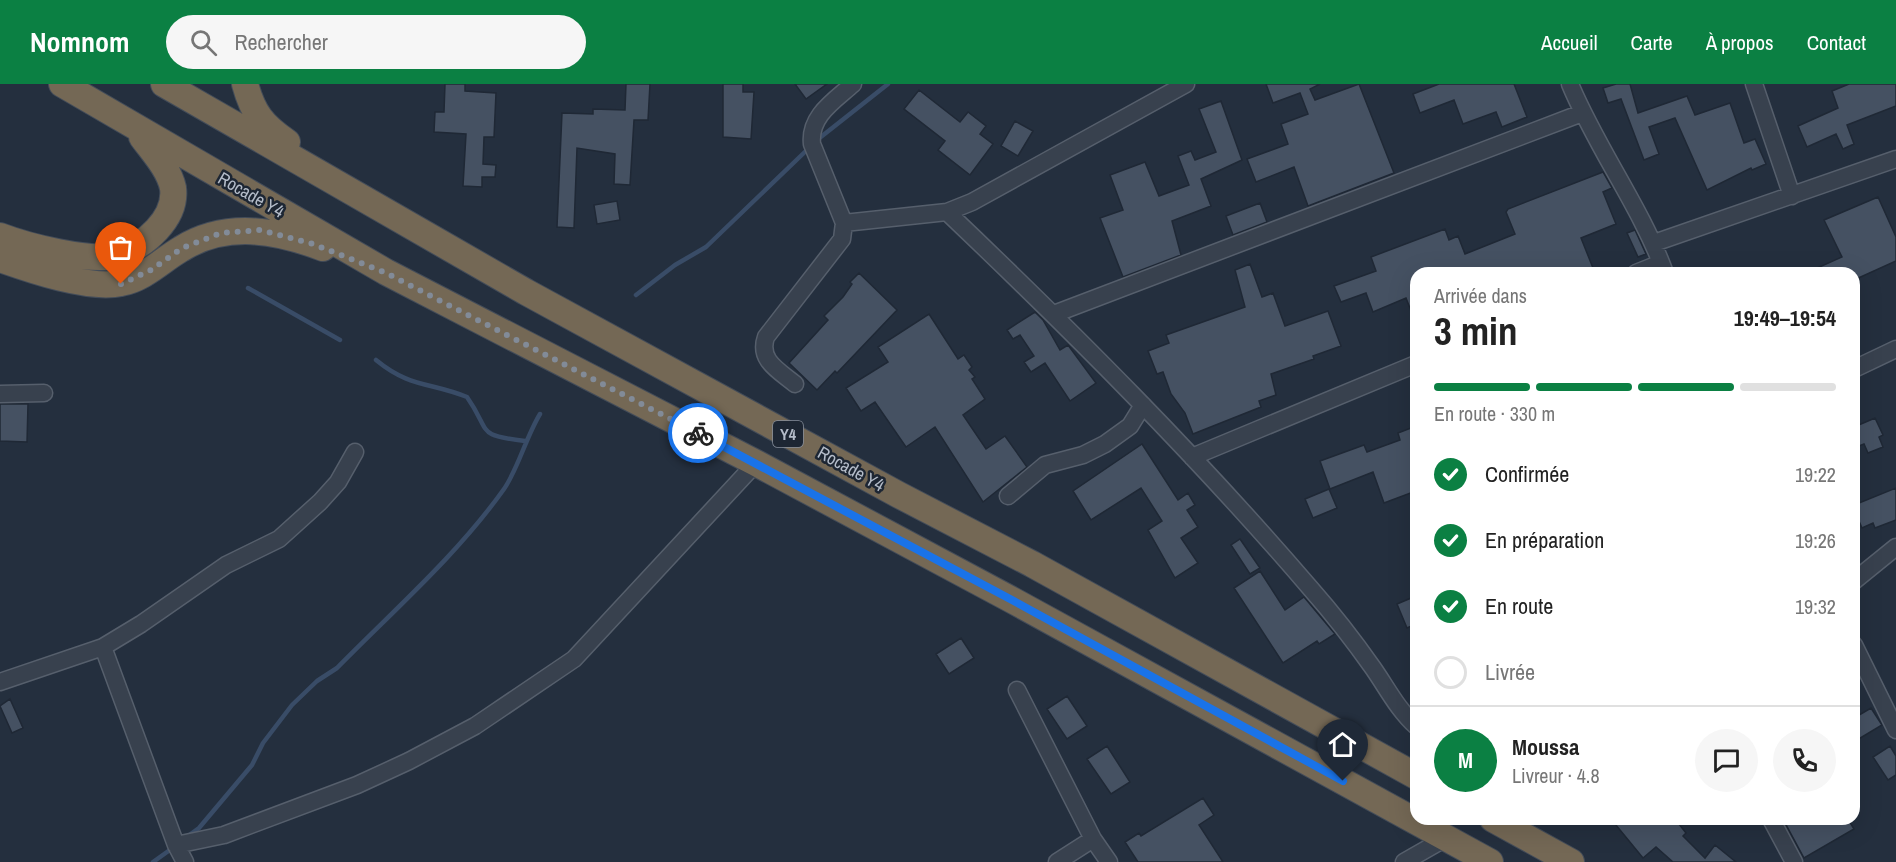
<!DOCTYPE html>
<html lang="fr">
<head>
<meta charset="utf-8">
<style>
	:root { --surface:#fff; --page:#f6f6f6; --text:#222; --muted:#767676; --line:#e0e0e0; --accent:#0b8043 }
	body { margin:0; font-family:"Archivo Narrow",sans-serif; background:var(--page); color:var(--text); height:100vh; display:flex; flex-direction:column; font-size:22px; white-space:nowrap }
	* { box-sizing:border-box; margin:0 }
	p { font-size:20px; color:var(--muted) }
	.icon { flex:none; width:33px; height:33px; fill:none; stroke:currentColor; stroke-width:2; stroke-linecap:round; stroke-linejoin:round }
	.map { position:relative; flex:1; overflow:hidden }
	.side { position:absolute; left:1410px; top:183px; width:450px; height:558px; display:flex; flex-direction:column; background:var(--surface); border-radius:18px; box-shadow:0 6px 24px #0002 }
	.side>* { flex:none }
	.pin { position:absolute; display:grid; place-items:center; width:51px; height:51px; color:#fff; margin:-62px -26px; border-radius:50% 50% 50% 0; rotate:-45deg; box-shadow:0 0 6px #0007 }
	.pin .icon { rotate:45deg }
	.courier { position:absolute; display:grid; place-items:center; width:60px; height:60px; margin:-30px; border:4px solid #1a73e8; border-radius:50%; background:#fff; color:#222; box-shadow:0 2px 8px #0007 }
	.overview em { font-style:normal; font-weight:700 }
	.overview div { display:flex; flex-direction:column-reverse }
	.overview { display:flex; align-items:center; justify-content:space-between; height:102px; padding:0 24px }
	h1 { font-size:39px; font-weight:700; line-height:45px }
	.bar { display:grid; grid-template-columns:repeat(4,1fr); gap:9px 6px; align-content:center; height:72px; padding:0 24px }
	.bar i { height:8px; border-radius:4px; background:var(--line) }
	.bar .on { background:var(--accent) }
	.bar p { grid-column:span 4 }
	.line { display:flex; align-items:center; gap:15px; padding:0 24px; border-top:2px solid var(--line) }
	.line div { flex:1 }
	.round { display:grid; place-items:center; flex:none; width:63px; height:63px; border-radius:32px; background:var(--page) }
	ol { padding:0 24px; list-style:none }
	li { display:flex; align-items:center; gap:18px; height:66px }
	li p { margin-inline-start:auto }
	li .icon { padding:6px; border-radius:50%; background:var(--accent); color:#fff; stroke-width:4 }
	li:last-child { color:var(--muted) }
	li i { width:33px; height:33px; border:3px solid var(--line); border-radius:50% }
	header { display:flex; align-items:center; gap:36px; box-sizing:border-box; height:84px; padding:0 30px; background:var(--accent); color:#fff }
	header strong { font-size:28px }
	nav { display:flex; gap:33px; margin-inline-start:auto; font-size:21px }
	.search { width:420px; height:54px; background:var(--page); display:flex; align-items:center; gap:15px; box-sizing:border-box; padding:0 21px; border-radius:33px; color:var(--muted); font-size:22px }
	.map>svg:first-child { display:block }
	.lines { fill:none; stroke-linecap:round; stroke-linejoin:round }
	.stream { stroke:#394c67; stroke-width:4.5 }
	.building { fill:#455162; stroke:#1f2835; stroke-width:1.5 }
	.minor-casing { stroke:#565f6c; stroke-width:19 }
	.highway-casing { stroke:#434c59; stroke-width:28 }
	.minor { stroke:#38414e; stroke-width:16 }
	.highway { stroke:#746855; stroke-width:26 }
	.done { stroke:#828b98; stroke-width:6; stroke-dasharray:0 10.8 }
	.route { stroke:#1a73e8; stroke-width:8 }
	.labels { text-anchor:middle; stroke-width:5; stroke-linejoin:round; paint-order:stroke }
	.shield { fill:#1d2633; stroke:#878f9c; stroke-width:1.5 }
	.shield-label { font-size:16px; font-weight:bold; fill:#b4bcc9 }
	.street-label { font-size:18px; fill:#b4bcc9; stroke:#1d2633 }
</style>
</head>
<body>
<header>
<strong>Nomnom</strong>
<div class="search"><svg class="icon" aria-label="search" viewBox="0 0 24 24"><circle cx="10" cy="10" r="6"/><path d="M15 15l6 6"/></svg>Rechercher</div>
<nav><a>Accueil</a><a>Carte</a><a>À propos</a><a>Contact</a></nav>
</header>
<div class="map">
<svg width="1896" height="778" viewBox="0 0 1896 778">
	<rect width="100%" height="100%" fill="#242f3e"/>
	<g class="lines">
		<path class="stream" d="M817,56L888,0
			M248,204L340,256
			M636,211L675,181L706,163L809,64
			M376,276C410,304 430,298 467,313C492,349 475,351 525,357
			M188,752L199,744L252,681L263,659L292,621L317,597L337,584C394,526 457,471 504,405C518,385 526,353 540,330
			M153,778L174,763"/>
	</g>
	<path class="building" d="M445,0H465V7L496,9L494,53H484L483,80L496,81L495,93H482V103L463,102L466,50L434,48L435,28H444Z
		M626,0H650L648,36H634L630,101L614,100L615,70L577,64L574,144L557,143L562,29L593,30V25L625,26Z
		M723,0H743V8H754L751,55L723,53Z
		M795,0H827L806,15Z
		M1266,0H1320L1310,5L1315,16L1359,0L1394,89L1308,122L1294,83L1256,98L1247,75L1288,60L1281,40L1308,30L1300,9L1273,19Z
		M1439,0H1514L1527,33L1502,43L1496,28L1463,40L1454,16L1420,29L1413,10Z
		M1616,0H1630L1638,29L1687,12L1695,31L1730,19L1744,59L1755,55L1766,80L1752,86L1751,84L1707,106L1675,34L1649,43L1659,70L1644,76L1621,15L1608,19L1603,4Z
		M1849,0H1896V22L1847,41L1854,60L1843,65L1836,50L1807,63L1798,42L1838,24L1832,7Z
		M919,6L960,38L968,28L986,42L980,50L993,60L970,91L938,66L945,57L904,25Z
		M1221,17L1242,76L1201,95L1211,122L1172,137L1181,171L1123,193L1100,134L1123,126L1110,91L1145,78L1159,112L1189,101L1178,72L1191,67L1195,76L1216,68L1199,25Z
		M1015,37L1033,47L1018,72L1001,62Z
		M1603,88L1612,104L1603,108L1616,140L1581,154L1595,189H1416L1415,237L1406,214L1373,228L1366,209L1341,218L1334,202L1376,187L1371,173L1445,145L1449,156L1458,152L1465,170L1515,150L1506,128L1508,125Z
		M1878,113L1896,153V177L1854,196V189H1806L1842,173L1824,136Z
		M617,117L620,136L597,140L594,121Z
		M1260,119L1267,138L1233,151L1226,132Z
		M1635,146L1646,170L1638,173L1627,149Z
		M1250,180L1262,213L1273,209L1285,242L1328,227L1341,262L1313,272L1314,275L1271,290L1276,311L1259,317L1261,323L1193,350L1185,329L1171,310L1163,288L1157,290L1148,267L1169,259L1166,251L1245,223L1235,186Z
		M859,189L897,226L837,289L835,287L817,306L789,279L828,236L824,232L843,213L852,200L850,198Z
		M1035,228L1043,236L1060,266L1068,261L1096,299L1070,317L1045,279L1031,288L1024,278L1034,272L1020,251L1013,255L1007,246Z
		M929,230L958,275L964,271L972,283L969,286L975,293L972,295L985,315L963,331L986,365L1005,352L1027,383L983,418L935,343L906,363L875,318L861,327L846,304L888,278L878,263Z
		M0,320H28L27,358L0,357Z
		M1875,334L1883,351L1879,353L1883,363L1868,369L1864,360L1854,364V343Z
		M1416,342V407L1384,419L1373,388L1330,405L1320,377L1364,361L1367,368L1400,356L1398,349Z
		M1142,360L1178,416L1188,409L1195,421L1187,426L1198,443L1181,454L1198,479L1175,494L1148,446L1162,437L1141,404L1091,436L1073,407Z
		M1896,404V436L1875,444L1873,439L1862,444L1859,437L1854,438V421Z
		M1329,405L1337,424L1313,434L1305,415Z
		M1240,455L1260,484L1250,490L1231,461Z
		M1260,487L1285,526L1304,513L1335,550L1319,560L1317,557L1283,579L1234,504Z
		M1416,512V540L1407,544L1397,520Z
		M961,554L974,574L949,590L936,570Z
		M1067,612L1087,642L1067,655L1047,625Z
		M10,615L23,644L12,649L0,622Z
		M1871,624L1882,641L1857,656L1854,634Z
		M1107,662L1130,698L1111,710L1087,675Z
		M1890,662L1896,672V691L1888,696L1873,673Z
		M1203,714L1214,731L1199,741L1223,778H1138L1125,758L1139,749L1141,752Z
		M1611,735H1675L1686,749L1683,752L1705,774L1715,761L1736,778H1673L1656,763L1643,774Z
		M1783,735H1848L1854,745L1804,774Z"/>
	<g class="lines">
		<g class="minor-casing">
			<path id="minor" d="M1570,0C1597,65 1641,123 1665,189
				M1754,0L1792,112
				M947,128C1074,249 1197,372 1311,505C1333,530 1354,557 1373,584C1387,604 1398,626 1416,642
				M844,139L947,128L972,118L1186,0
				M1654,159L1896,75
				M1636,189L1661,179
				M1054,230L1582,29
				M1854,285L1896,265
				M795,300C778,286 758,276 766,253L842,155L844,139L812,60C809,32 834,17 853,0
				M0,310L44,309
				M1192,373L1416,280
				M1008,412L1045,381L1083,371L1105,360L1130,342L1143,321
				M1854,497L1896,463
				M1854,561L1896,646
				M103,563L176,761L185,778
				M0,598L103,563L141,540L226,481L279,455L320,418L338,398L355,368
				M1017,606L1093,755L1109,778
				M1771,735L1794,778
				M176,761L224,751L357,701L409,677L475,642L574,575L756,379
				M1057,778L1093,755
				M1404,778L1446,754"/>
		</g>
		<g class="highway-casing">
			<path id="highway" d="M62,0L386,188L756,379L1012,516L1490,778
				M164,0L526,208L899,411L1032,480L1416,692
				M245,0C253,29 262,41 287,58
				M0,152C26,162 91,179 118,171C144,162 177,135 173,104C169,85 153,68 142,53
				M0,175C31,186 89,206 121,199C144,195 162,176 181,165C226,137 276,146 323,164
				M1493,735L1571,778"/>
		</g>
		<use href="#minor" class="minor"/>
		<use href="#highway" class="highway"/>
	</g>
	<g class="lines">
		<path class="done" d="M121,200L151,186L182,164L221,149L260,146L313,160L386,189L698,349"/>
		<path class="route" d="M698,349L1012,516L1343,697"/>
	</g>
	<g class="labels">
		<rect class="shield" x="773" y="337" width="30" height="26" rx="4.5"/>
		<g class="shield-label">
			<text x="788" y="356">Y4</text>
		</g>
		<g class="street-label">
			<text transform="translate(251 111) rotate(30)" y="6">Rocade Y4</text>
			<text transform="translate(851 385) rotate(29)" y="6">Rocade Y4</text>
		</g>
	</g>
</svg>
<div class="pin" style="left:121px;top:200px;background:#ea580c"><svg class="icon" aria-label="bag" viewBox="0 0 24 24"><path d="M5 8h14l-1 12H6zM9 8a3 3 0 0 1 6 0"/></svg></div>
<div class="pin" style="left:1343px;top:697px;background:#1f2937"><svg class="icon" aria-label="home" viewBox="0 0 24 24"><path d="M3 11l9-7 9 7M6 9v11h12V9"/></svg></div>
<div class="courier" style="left:698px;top:349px"><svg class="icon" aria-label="bike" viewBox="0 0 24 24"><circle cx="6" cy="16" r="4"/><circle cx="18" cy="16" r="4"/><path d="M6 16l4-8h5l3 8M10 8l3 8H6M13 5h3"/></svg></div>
<section class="side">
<div class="overview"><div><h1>3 min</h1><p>Arrivée dans</p></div><em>19:49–19:54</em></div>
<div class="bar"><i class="on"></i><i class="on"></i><i class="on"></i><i></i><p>En route · 330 m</p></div>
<ol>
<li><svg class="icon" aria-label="check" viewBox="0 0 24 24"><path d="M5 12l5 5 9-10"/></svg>Confirmée<p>19:22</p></li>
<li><svg class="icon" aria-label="check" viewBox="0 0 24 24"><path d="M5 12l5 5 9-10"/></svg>En préparation<p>19:26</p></li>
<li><svg class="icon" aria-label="check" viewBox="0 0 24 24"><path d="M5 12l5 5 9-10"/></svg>En route<p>19:32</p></li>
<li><i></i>Livrée</li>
</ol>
<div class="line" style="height:108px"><b class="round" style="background:var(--accent);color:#fff">M</b><div><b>Moussa</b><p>Livreur · 4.8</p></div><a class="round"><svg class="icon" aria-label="chat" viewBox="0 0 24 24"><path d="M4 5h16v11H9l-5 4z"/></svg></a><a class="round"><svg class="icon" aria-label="phone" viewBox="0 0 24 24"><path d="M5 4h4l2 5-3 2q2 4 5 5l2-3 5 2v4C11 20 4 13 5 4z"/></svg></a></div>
</section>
</div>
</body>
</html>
